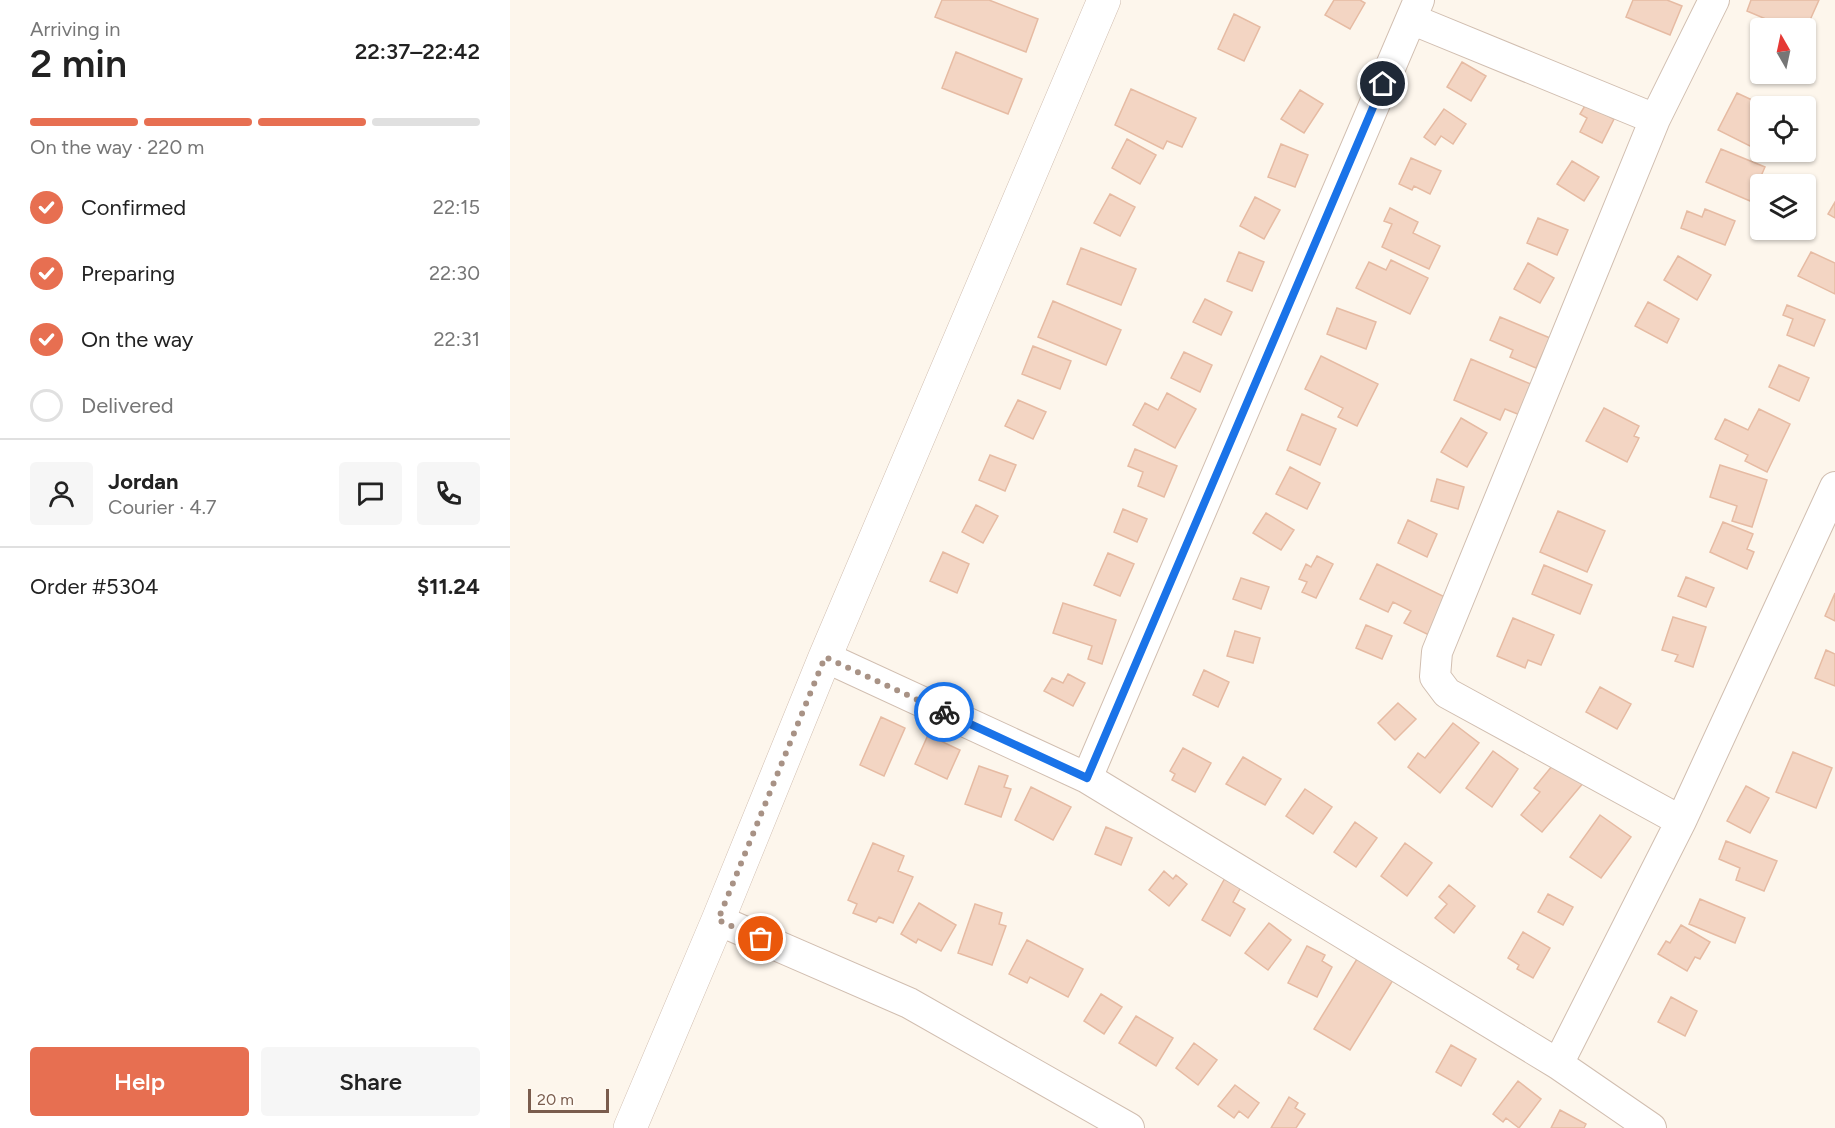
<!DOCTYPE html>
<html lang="en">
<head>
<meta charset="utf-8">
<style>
	:root { --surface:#fff; --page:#f6f6f6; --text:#222; --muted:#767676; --line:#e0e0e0; --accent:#e76f51 }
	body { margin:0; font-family:Figtree,sans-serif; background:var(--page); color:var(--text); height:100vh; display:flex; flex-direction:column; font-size:22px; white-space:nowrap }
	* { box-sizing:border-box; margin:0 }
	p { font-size:20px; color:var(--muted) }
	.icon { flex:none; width:33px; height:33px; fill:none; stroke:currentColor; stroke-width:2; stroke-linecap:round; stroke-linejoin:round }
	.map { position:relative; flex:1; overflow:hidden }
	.details { display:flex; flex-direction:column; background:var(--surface); width:510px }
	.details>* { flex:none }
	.needle { width:39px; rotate:351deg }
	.buttons { position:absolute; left:1240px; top:18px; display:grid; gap:12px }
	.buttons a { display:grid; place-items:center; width:66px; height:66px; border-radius:6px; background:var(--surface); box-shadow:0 2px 4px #0004; font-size:30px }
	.scale { position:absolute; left:18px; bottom:15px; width:81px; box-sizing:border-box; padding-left:6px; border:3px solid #7a5c4d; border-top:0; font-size:16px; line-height:21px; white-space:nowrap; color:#7a5c4d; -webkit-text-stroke:4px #fffaf3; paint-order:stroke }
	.pin { position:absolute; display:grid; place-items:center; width:51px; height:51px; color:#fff; margin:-26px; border:3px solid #fff; border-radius:50%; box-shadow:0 2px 6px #0007 }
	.courier { position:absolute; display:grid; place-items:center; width:60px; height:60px; margin:-30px; border:4px solid #1a73e8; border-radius:50%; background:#fff; color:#222; box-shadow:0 2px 8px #0007 }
	.head em { font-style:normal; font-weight:600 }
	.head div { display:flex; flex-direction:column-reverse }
	.head { display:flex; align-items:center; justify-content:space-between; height:102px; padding:0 30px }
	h1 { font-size:39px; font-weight:600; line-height:45px }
	.bar { display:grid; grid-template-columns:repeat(4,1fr); gap:9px 6px; align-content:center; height:72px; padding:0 30px }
	.bar i { height:8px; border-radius:4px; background:var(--line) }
	.bar .on { background:var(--accent) }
	.bar p { grid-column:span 4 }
	.line { display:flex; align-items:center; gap:15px; padding:0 30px; border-top:2px solid var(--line) }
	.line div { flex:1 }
	.round { display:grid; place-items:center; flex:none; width:63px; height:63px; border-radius:6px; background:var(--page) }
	ol { padding:0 30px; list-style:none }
	li { display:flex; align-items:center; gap:18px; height:66px }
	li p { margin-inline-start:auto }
	li .icon { padding:6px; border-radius:50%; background:var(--accent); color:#fff; stroke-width:4 }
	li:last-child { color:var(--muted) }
	li i { width:33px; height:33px; border:3px solid var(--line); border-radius:50% }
	.action { display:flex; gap:12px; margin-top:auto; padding:12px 30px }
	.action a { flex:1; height:69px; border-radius:6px; background:var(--accent); color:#fff; font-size:24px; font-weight:600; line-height:69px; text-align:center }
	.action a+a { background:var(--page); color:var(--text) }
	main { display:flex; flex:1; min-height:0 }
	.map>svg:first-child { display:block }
	.building { fill:#f3d5c3; stroke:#e6bba3; stroke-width:1.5 }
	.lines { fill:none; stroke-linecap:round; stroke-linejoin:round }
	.minor-casing { stroke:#d1beb0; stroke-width:32 }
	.tertiary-casing { stroke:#d1beb0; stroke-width:34 }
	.minor { stroke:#fff; stroke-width:30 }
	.tertiary { stroke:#fff; stroke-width:33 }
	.done { stroke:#a89285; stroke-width:6; stroke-dasharray:0 10.8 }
	.route { stroke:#1a73e8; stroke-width:8 }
</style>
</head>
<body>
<main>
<section class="details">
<div class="head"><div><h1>2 min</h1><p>Arriving in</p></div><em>22:37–22:42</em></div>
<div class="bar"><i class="on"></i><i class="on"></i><i class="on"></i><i></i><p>On the way · 220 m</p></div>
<ol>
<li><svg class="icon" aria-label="check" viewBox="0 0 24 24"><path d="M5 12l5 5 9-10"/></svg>Confirmed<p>22:15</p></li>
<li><svg class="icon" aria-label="check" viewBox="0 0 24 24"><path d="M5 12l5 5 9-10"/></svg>Preparing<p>22:30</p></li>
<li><svg class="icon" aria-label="check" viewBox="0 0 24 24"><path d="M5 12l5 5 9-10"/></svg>On the way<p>22:31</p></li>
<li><i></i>Delivered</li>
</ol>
<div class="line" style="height:108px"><a class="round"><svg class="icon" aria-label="person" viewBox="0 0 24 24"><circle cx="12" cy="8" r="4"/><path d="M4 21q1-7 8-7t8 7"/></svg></a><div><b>Jordan</b><p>Courier · 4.7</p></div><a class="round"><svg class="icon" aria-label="chat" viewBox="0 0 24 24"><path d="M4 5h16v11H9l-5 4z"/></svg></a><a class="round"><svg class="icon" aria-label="phone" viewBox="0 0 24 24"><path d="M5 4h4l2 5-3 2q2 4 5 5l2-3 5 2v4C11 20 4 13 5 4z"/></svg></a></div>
<div class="line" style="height:78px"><div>Order #5304</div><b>$11.24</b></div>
<div class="action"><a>Help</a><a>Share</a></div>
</section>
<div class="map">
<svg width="1325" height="1128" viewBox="0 0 1325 1128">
	<rect width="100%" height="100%" fill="#fdf6ec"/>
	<path class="building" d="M432,0H479L528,19L516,52L425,17Z
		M824,0H850L855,3L840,29L815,15Z
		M1123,0H1157L1172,6L1160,35L1116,17Z
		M1241,0H1309L1296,29L1277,28L1237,11Z
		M724,14L750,27L734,61L708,49Z
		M446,52L512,79L498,114L432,88Z
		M1251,55V74H1274L1271,82L1244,71Z
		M952,62L976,76L961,101L937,87Z
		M621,89L686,118L672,147L657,141L653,149L605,125Z
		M790,90L813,104L794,133L771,119Z
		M1227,93L1255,106H1251V130L1242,147L1208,130Z
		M1076,104L1104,119L1092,143L1070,132L1077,118L1070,114Z
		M934,109L956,124L943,144L931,136L925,145L914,137Z
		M617,139L646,155L630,184L602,168Z
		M771,144L798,155L785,187L758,177Z
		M1211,149L1255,167L1240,201L1196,182Z
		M901,158L931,171L920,194L904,186L902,190L889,184Z
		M1062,161L1089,177L1074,201L1047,184Z
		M600,194L625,207L610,236L584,223Z
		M745,197L770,210L754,239L730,226Z
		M1325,202V218L1318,214Z
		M880,208L908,222L903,233L930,246L919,269L872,247L882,224L874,221Z
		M1195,209L1225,221L1215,245L1171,228L1177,211L1192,217Z
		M1028,218L1058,230L1047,255L1017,243Z
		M571,248L626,269L611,305L557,284Z
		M729,252L754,262L742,291L717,281Z
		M1301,252L1325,263V294L1288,276Z
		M1168,256L1201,275L1187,300L1154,280Z
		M881,260L918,278L900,314L846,288L859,262L876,270Z
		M1018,263L1044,278L1030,303L1004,289Z
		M695,299L722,312L711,335L683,322Z
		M543,301L611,330L596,365L528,337Z
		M1138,302L1169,319L1157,343L1125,326Z
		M1277,305L1315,320L1304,346L1277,335L1283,319L1273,315Z
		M827,308L866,322L856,349L817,334Z
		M990,317L1040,338L1026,368L1000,357L1003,350L980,340Z
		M523,346L561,361L550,389L512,374Z
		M674,352L702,365L690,392L661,378Z
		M811,356L868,384L847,426L828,417L833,408L795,389Z
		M961,359L1023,385L1010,415L995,409L990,420L944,400Z
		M1269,365L1299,378L1289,401L1259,387Z
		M657,393L686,409L665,448L623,425L635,403L648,410Z
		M508,400L536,412L523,439L495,426Z
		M1094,408L1129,426L1124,436L1129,438L1117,462L1076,441Z
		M1249,409L1280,424L1257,472L1235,461L1238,455L1205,439L1215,419L1238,430Z
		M792,414L826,429L810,465L777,450Z
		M951,418L977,433L957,467L931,452Z
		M625,449L667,466L654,497L628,486L633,472L618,466Z
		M480,455L506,465L495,491L469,480Z
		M1210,465L1257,480L1242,527L1222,521L1227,506L1200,497Z
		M780,467L810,483L797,509L766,494Z
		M927,479L954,487L948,509L921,501Z
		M466,505L488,516L473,543L452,532Z
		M613,509L637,519L627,542L604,532Z
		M1048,511L1095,531L1077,572L1030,552Z
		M756,513L784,530L771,550L743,533Z
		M898,520L927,534L917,557L888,543Z
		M1213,522L1243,534L1237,549L1244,552L1237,569L1200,552Z
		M433,552L459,564L447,593L420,581Z
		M598,553L624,564L610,596L584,585Z
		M807,556L823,564L806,598L792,592L797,582L789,579L796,564L801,567Z
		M867,564L937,598L919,635L894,623L901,611L883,602L878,612L850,599Z
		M1034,565L1082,585L1070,614L1022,594Z
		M1176,577L1204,588L1196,607L1168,596Z
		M731,578L759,587L751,609L723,599Z
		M1325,593V621L1315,616Z
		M553,603L606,620L592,664L578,659L582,646L543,633Z
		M1163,617L1196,627L1183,667L1165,661L1168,655L1152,650Z
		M1003,618L1044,635L1031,665L1018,660L1015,668L987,656Z
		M856,625L882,636L872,659L846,648Z
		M725,631L750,638L743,663L717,656Z
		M1316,650L1325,654V686L1305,678Z
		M694,670L719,682L708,707L683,695Z
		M558,674L575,683L563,706L534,691L542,678L553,683Z
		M1090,687L1121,704L1107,729L1076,712Z
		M888,703L906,719L885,740L868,723Z
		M371,717L395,728L374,776L350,765Z
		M943,723L969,743L930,793L898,767L908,753L915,758Z
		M418,735L450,750L437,779L405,764Z
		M673,748L701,763L685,792L662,780L665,774L660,771Z
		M983,751L1008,769L982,807L956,788Z
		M1283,752L1322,768L1306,808L1266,792Z
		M733,757L771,779L755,805L716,784Z
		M1047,760L1074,782L1032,832L1011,815L1030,792L1024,788Z
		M469,766L498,776L494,787L501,789L491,817L455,804Z
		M1236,786L1259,798L1240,833L1217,821Z
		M521,787L561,807L543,840L505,820Z
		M795,789L822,807L803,834L776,816Z
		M1090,815L1121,837L1091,878L1060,857Z
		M845,822L867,838L846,867L824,852Z
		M596,827L622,838L611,865L585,854Z
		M1216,841L1267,861L1254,891L1226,880L1230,868L1209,859Z
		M363,843L394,856L388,871L403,877L383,923L369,917L366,922L343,913L347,904L338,900Z
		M895,843L922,863L897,896L871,876Z
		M654,871L663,879L666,875L677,884L659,906L639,890Z
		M715,878L731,887L723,902L735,909L720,936L692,920Z
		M939,885L965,906L944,933L925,918L937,904L929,897Z
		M1038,894L1063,907L1053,925L1028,912Z
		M1190,899L1235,918L1225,943L1179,924Z
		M409,903L446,925L431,951L408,939L406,943L391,934Z
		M465,904L492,913L489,924L496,926L482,965L448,953Z
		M759,923L781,940L758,970L735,953Z
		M1171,925L1200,942L1190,959L1185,957L1177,971L1148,954L1156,941L1160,943Z
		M1013,932L1040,948L1023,978L1007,969L1009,965L998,958Z
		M517,940L573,969L558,997L520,977L517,983L499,974Z
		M797,946L815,955L812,961L822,967L807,997L778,983Z
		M847,959L883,980L840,1050L804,1029Z
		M591,994L612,1007L594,1034L574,1021Z
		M1161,997L1187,1011L1175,1036L1148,1022Z
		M626,1016L663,1038L646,1066L609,1043Z
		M684,1043L707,1060L688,1085L666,1068Z
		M941,1045L966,1059L951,1086L926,1072Z
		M1008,1081L1031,1099L1009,1128L996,1118L993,1122L983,1114Z
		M725,1085L749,1103L738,1118L729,1111L724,1118L708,1106Z
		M779,1097L788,1103L785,1108L795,1114L786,1128H761Z
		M1050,1110L1076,1124L1074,1128H1041Z"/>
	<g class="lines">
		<g class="minor-casing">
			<path id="minor" d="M901,19L1145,119
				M315,657L577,778L1048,1064L1141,1128
				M577,778L909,0
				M1171,821L1325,487
				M208,920L399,1003L619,1128
				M1048,1064L1171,821L937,693L925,677L927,652L1145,119L1204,0"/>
		</g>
		<g class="tertiary-casing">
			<path id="tertiary" d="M120,1128L208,920L315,657L594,0"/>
		</g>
		<use href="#minor" class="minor"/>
		<use href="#tertiary" class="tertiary"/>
	</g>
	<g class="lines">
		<path class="done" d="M251,939L208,920L315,657L434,712"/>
		<path class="route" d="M434,712L577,778L873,84"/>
	</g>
</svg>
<div class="buttons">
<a><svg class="needle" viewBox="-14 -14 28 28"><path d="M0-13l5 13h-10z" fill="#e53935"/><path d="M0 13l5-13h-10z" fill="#767676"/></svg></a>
<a><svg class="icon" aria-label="locate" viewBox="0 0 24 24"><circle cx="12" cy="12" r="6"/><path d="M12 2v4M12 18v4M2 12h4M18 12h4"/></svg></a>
<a><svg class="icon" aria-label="layers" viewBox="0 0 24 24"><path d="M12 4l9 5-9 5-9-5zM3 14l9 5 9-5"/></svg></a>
</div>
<div class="scale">20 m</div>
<div class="pin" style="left:251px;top:939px;background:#ea580c"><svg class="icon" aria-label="bag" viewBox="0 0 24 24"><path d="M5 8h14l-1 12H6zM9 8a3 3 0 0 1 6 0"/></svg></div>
<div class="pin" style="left:873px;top:84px;background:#1f2937"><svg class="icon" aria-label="home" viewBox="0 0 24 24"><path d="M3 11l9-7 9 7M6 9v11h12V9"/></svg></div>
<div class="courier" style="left:434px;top:712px"><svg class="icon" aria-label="bike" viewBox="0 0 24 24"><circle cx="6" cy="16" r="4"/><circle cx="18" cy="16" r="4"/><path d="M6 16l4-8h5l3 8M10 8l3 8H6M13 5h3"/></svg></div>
</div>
</main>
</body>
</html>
